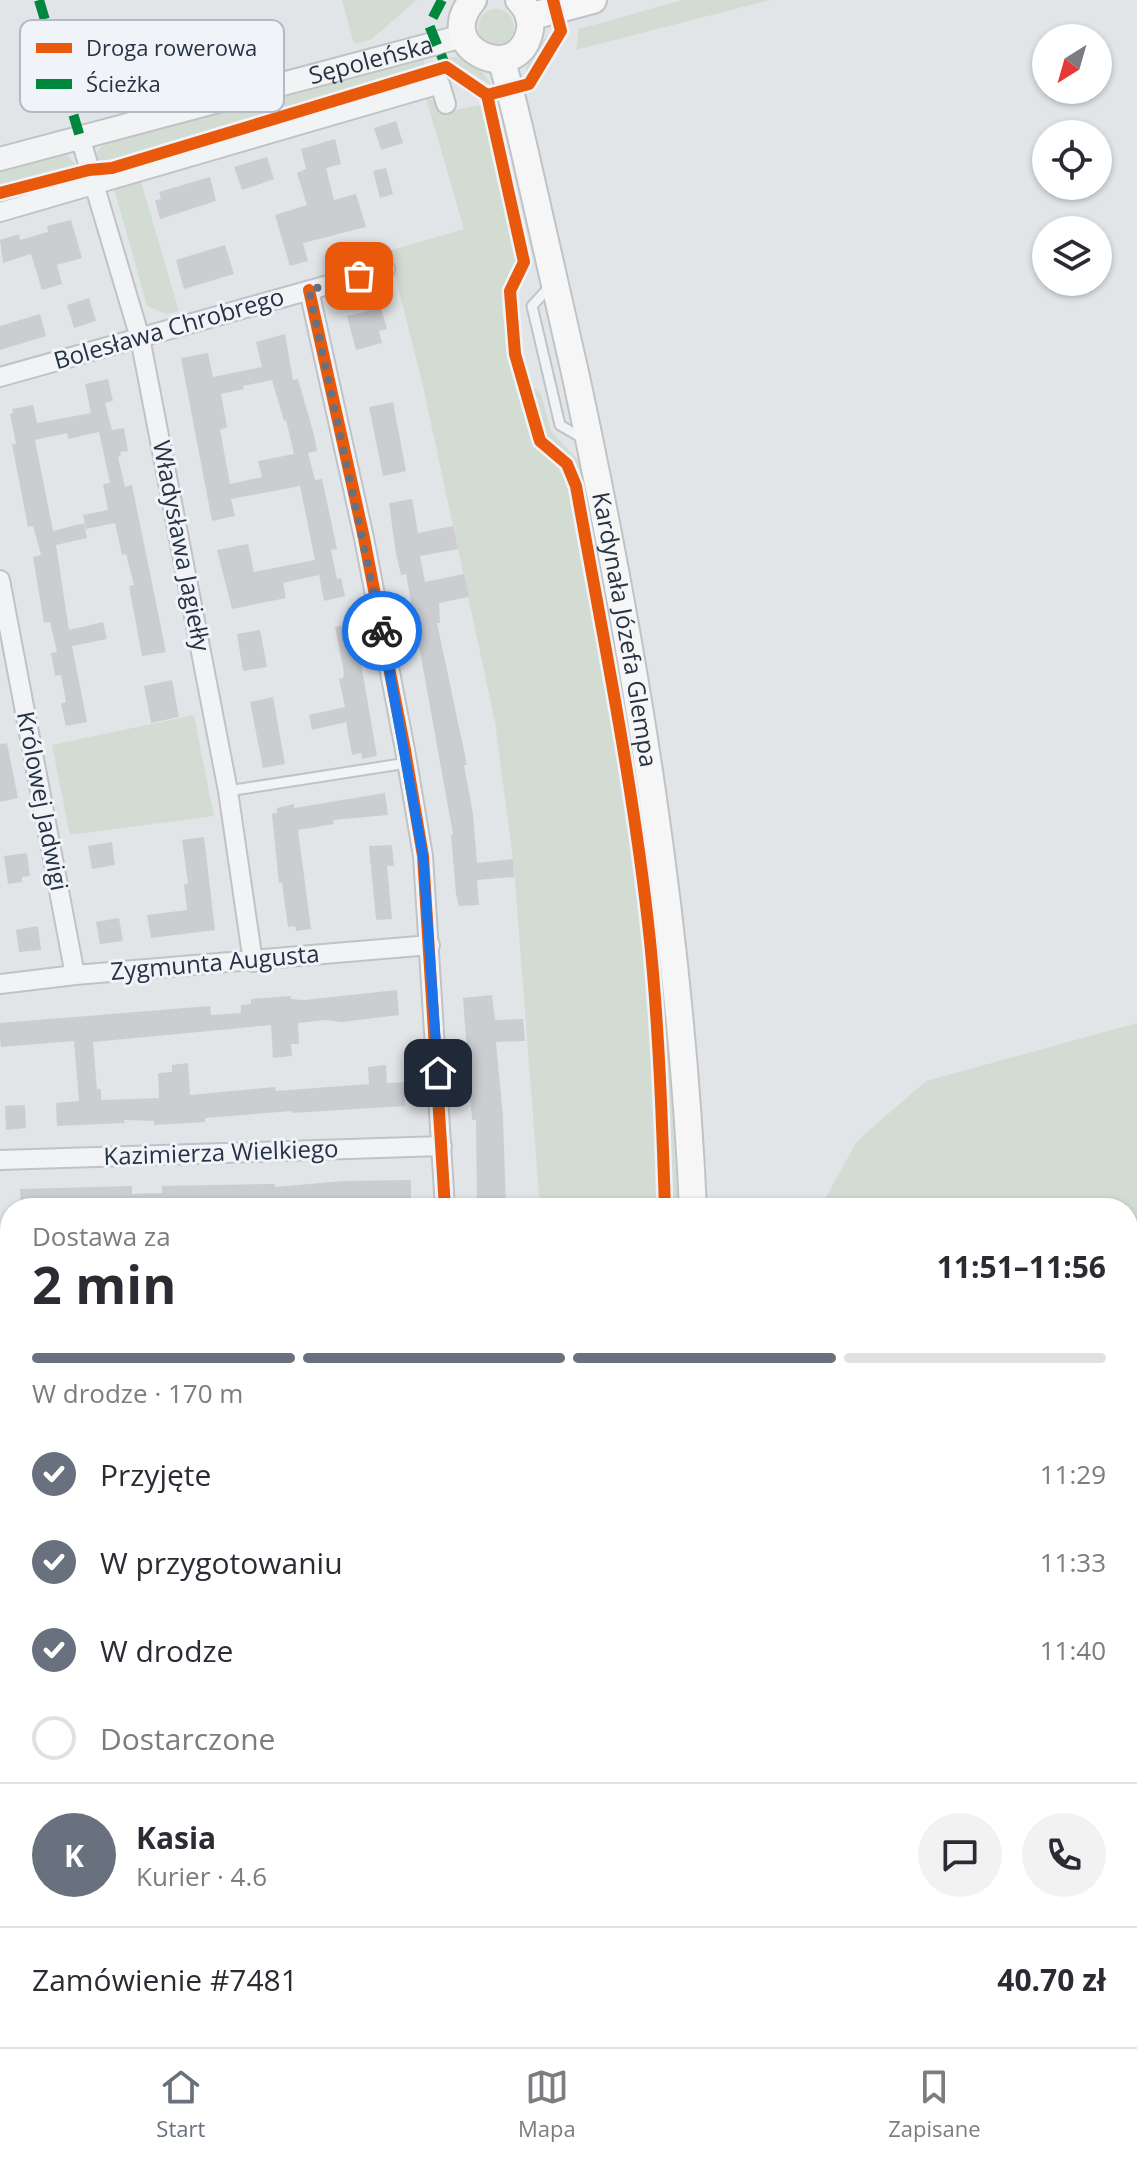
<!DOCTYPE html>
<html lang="pl">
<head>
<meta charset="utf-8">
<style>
	:root { --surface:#fff; --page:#f2f2f3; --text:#2b2b33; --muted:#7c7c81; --line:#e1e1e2; --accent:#68717d }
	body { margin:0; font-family:"Open Sans",sans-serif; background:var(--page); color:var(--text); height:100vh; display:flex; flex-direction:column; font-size:30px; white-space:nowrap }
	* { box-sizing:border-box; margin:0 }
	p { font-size:26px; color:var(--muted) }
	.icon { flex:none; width:44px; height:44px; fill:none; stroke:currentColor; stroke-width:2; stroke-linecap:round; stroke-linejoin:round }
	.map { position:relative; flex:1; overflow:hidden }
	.sheet { position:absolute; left:0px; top:1198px; width:1138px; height:850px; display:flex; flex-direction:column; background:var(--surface); border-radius:32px 32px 0 0; box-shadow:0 2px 6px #0004 }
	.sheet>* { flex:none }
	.needle { width:52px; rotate:217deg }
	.buttons { position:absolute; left:1032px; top:24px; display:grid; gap:16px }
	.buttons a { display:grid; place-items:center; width:80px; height:80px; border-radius:50%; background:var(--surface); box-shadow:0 2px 6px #0004; font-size:40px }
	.pin { position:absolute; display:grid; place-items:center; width:68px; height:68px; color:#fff; margin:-34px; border-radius:16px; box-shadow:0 4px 12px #0006 }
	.courier { position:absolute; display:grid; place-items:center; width:80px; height:80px; margin:-40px; border:6px solid #1a73e8; border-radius:50%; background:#fff; color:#222; box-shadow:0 2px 10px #0007 }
	.summary em { font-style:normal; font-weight:700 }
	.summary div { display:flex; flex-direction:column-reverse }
	.summary { display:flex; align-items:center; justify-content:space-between; height:136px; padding:0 32px }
	h1 { font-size:52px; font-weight:700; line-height:60px }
	.bar { display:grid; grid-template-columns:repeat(4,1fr); gap:12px 8px; align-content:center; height:96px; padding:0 32px }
	.bar i { height:10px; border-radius:6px; background:var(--line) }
	.bar .on { background:var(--accent) }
	.bar p { grid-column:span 4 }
	.line { display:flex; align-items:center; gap:20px; padding:0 32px; border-top:2px solid var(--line) }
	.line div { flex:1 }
	.round { display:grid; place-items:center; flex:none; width:84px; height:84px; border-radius:42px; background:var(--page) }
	ol { padding:0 32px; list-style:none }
	li { display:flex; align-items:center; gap:24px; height:88px }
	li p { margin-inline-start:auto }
	li .icon { padding:8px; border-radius:50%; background:var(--accent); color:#fff; stroke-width:4 }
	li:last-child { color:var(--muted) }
	li i { width:44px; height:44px; border:4px solid var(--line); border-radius:50% }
	.tabs { display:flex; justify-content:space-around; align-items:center; height:112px; border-top:2px solid var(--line); background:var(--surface); font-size:22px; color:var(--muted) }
	.tabs a { display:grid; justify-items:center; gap:4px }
	.tabs .on { color:var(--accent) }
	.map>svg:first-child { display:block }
	.green { fill:#d3dcd3 }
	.building { fill:#cbcdd1; fill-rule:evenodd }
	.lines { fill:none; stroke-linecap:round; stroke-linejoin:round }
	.service-casing { stroke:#c0c3c6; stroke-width:13 }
	.minor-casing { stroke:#c0c3c6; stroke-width:22 }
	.tertiary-casing { stroke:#c0c3c6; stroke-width:26 }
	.secondary-casing { stroke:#c0c3c6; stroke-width:30 }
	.service { stroke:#f2f3f4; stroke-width:9 }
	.minor { stroke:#f2f3f4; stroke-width:18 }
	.tertiary { stroke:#f2f3f4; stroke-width:22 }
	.secondary { stroke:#f6f6f7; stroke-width:26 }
	.quiet { stroke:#00873e; stroke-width:10; stroke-dasharray:20 10; stroke-linecap:butt }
	.cycleway-casing { stroke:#f0f3f8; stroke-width:17 }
	.cycleway { stroke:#e8590c; stroke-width:12 }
	.done { stroke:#68717d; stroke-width:8; stroke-dasharray:0 14.4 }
	.route { stroke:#1a73e8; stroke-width:10 }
	.labels { text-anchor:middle; stroke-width:6; stroke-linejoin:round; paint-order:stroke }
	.street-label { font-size:24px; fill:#273244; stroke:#f0f3f8 }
	.key { fill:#f0f3f8; stroke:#b4b9c2; stroke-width:2 }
	.key-label { font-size:22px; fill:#273244 }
</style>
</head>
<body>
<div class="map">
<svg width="1137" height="2047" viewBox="0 0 1137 2047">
	<rect width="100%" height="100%" fill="#e2e5e8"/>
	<path class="green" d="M342,0H417L372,39L354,44Z
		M682,0H770L576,50L579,29Z
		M478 27a18 18 0 1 1 36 0a18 18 0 1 1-36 0Z
		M553,32L528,76L525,77C527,57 537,43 553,32Z
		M456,57C471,62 484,70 491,85L447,58Z
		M424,60L425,68L109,162L96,160V154L106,140L380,68Z
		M425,95L448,111L482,105L518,259L505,284L503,313L513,373L538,448L565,471L570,488L609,696L642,929L654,1046L661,1208H540L514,868L495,722L422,382L389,251L464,229Z
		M54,155L68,156L77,166L0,188V169Z
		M60,180L63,182L61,186L0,203V196Z
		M141,182L179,311L166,314L147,306L114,189Z
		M529,387H534L541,394L551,431L582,464L635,738L673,1064L672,1107L678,1208H672C667,1125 665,1042 656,959C639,800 610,643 581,485L572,461L551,443L543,431Z
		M194,715L214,816L70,835L52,745Z
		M1137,1023V1751L1128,1759V1208H820L857,1141L926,1081Z
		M73,2038H156L154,2047H68L66,2044Z
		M504,2038H637L636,2047H504Z
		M725,2038H840L837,2047H725Z"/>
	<path class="building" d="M396,121L403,143L381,150L374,128Z
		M335,139L341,164L326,168L334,200L356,194L366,227L303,243L308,261L290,266L275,215L307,205L297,173L306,169L301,149Z
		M267,157L274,179L242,190L234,167Z
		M386,168L393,194L380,198L373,171Z
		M210,177L216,201L160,219L155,200L161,199L159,192Z
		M71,220L82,258L57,265L62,284L42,290L31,254L3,263L0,240L19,234L20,240L48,232L47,226Z
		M225,245L234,274L184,289L176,260Z
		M89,298L96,321L74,328L67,305Z
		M381,308L387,329L379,331L382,343L356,350L347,316Z
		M40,314L46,336L0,350V326Z
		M285,334L293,380L298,379L314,435L317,451L308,453L315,480L322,479L337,549L331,550L337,579L341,578L345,596L324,601L319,575L283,583L286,598L232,609L217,550L248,544L254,572L315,560L300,486L231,499L235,516L212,521L181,358L208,353L213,377L262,367L256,342ZM272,380L284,421L286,420L294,454L258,461L262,477L230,484L220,430L227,427L221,394L244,389L243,386Z
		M108,379L113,401L105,403L112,430L102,432L124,428L128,451L120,452L121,456L118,457L125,487L132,485L166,652L142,656L129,586L134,585L126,554L122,555L115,523L86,529L83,515L108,510L103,484L110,483L99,432L68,439L67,433L35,440L53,531L84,523L87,538L56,545L69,630L103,622L107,639L72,646L87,722L66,726L61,704L66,702L61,675L55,676L51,653L57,652L50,622L44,623L33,557L41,555L33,526L28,527L12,444H16L10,414L13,413L12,409L33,405L37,423L91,413L85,384Z
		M393,402L406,471L383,476L369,407Z
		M412,499L418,533L453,526L458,549L420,556L425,582L464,574L469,597L439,603L440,623H437L467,765H464L473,814L477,863L513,859L514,877L477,880L479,905L459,906L456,894L451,835L453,834L406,574L401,575L396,554L389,503Z
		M354,623L377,756L362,759L361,753L352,755L346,722L312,730L309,715L345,707L339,679L343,678L344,673L335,627Z
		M260,630L267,667L243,671L237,634Z
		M172,680L179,717L151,723L144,686Z
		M273,697L285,764L263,768L250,702Z
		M7,743L18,798L0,802V744Z
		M385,793L388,815L333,820L334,824L298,830L311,929L296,931L295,926L288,927L282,883H279L272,814L277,813V808L294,804V808Z
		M204,837L215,930L151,938L147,915L187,910L184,884H188L182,840Z
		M112,842L115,865L92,869L88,846Z
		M392,845L394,866H387L392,919L376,920L369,846Z
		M27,853L30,876L22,877V882L8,884L4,856Z
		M119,918L123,941L100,944L96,922Z
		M38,926L41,950L19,952L16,930Z
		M397,990L399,1015L342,1022L326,1020L298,1023L299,1044H291L292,1056L273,1058L271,1025L93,1042L97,1089H101V1100L159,1098L158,1073L172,1072V1065L188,1063L190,1095L275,1087L276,1091L369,1084L368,1067L386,1065L387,1083L404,1082L405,1106L308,1112L292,1113V1111L205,1118V1122L154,1125V1121L124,1120L125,1123L57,1126L56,1103L79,1101L74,1041L1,1047L0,1039V1023L210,1006L211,1015L241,1013V1005L251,1004V999L291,996V999L304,1000Z
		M492,995L495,1020L523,1019L525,1041L496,1042L503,1117L506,1208H477L476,1120H472L463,998Z
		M25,1105L26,1128L6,1130L5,1106Z
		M411,1180V1203H403V1208H388V1204L276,1208H21L20,1189L132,1186V1194L162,1193V1186L275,1184V1187L344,1181Z"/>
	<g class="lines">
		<g class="service-casing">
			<path id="service" d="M552,284L532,306L560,425L582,438
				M228,791L407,763"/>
		</g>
		<g class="minor-casing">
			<path id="minor" d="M80,137L140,338L228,791L253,962
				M0,212L440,84L446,104
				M309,290L364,538L405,750L423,856L445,1208
				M0,377L385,269
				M0,580L75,975
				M0,984L75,975L430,945
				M0,1160L442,1146
				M0,1325H10
				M0,1500H10
				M0,1683H10
				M0,1868L10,1870
				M479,2038L480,2047
				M38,2047L48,2038
				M173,2047V2038"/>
		</g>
		<g class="tertiary-casing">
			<g id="tertiary">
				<path id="s1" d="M0,159L463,36"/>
			</g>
		</g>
		<g class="secondary-casing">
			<g id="secondary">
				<path d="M473,0C432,48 515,86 529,34C533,21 528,9 519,0"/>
				<path d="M529,17L593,0"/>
				<path id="s2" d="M501,59C514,101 523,145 533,188C547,251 562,314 576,377C635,651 680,927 693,1208"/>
				<path d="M665,2047L666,2038"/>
			</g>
		</g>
		<use href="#service" class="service"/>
		<use href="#minor" class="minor"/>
		<use href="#tertiary" class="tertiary"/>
		<use href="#secondary" class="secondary"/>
		<path class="quiet" d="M39,0L80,137
			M442,0L429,25L446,67
			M643,2047L644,2038"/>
		<g class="cycleway-casing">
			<path id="cycleway" d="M487,95L524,262L510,291L515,354L540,441L567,464L576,486C603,637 634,788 650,941C659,1030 662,1119 665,1208
				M0,193L89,170L112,168L446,67L487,95L529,84L561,31L553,0
				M309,290L364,538L405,750L423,856L445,1208"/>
		</g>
		<use href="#cycleway" class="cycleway"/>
	</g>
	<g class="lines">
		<path class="done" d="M359,276L309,290L382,631"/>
		<path class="route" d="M382,631L423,856L438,1073"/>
	</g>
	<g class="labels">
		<g class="street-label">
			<text dy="8" stroke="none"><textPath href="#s1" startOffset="384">Sępoleńska</textPath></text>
			<text transform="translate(169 329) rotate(-16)" y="8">Bolesława Chrobrego</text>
			<text transform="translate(181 546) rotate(79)" y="8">Władysława Jagiełły</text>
			<text dy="8" stroke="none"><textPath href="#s2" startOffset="584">Kardynała Józefa Glempa</textPath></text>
			<text transform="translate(42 801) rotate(79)" y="8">Królowej Jadwigi</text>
			<text transform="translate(215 963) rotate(-5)" y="8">Zygmunta Augusta</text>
			<text transform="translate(221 1153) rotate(-2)" y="8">Kazimierza Wielkiego</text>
		</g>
	</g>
	<rect x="20" y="20" width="264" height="92" rx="12" class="key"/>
	<rect x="36" y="43" width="36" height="10" fill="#e8590c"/>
	<rect x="36" y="79" width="36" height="10" fill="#00873e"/>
	<g class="key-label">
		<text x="86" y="56">Droga rowerowa</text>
		<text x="86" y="92">Ścieżka</text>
	</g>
</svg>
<div class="buttons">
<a><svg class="needle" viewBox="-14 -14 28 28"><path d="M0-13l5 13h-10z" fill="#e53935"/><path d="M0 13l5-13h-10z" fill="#7c7c81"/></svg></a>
<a><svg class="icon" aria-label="locate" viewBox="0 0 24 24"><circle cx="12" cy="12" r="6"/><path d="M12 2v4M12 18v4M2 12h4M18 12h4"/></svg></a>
<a><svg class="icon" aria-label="layers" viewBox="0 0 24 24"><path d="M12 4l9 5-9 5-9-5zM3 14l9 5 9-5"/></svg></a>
</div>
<div class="pin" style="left:359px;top:276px;background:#ea580c"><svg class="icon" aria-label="bag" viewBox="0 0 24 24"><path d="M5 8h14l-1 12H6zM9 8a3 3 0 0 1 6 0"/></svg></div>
<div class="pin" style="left:438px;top:1073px;background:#1f2937"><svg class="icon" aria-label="home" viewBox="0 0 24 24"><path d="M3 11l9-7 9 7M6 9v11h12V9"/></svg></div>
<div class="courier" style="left:382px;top:631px"><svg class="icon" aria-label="bike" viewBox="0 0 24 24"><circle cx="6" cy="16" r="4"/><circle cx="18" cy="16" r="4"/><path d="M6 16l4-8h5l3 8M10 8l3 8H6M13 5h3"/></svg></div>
<section class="sheet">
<div class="summary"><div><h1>2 min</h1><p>Dostawa za</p></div><em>11:51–11:56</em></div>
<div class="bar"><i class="on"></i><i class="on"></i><i class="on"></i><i></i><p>W drodze · 170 m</p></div>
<ol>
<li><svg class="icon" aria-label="check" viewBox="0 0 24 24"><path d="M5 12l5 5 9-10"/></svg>Przyjęte<p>11:29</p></li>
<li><svg class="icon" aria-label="check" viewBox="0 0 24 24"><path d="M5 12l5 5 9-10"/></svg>W przygotowaniu<p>11:33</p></li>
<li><svg class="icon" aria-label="check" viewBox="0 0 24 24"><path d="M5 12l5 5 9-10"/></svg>W drodze<p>11:40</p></li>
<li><i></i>Dostarczone</li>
</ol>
<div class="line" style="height:144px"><b class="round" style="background:var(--accent);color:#fff">K</b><div><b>Kasia</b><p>Kurier · 4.6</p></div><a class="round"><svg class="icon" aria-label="chat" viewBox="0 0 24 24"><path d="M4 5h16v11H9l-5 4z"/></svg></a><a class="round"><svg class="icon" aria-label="phone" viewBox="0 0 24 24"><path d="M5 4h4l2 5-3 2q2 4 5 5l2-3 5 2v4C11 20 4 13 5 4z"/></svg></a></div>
<div class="line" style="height:104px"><div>Zamówienie #7481</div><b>40.70 zł</b></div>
</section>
</div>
<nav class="tabs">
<a class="on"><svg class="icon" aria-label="home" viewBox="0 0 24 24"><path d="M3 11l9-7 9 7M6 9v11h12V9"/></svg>Start</a>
<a><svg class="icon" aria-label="map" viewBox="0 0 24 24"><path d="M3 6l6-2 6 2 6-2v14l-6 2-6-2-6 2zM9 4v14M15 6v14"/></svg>Mapa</a>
<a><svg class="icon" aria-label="saved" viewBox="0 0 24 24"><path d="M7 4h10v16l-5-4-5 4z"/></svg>Zapisane</a>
</nav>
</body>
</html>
